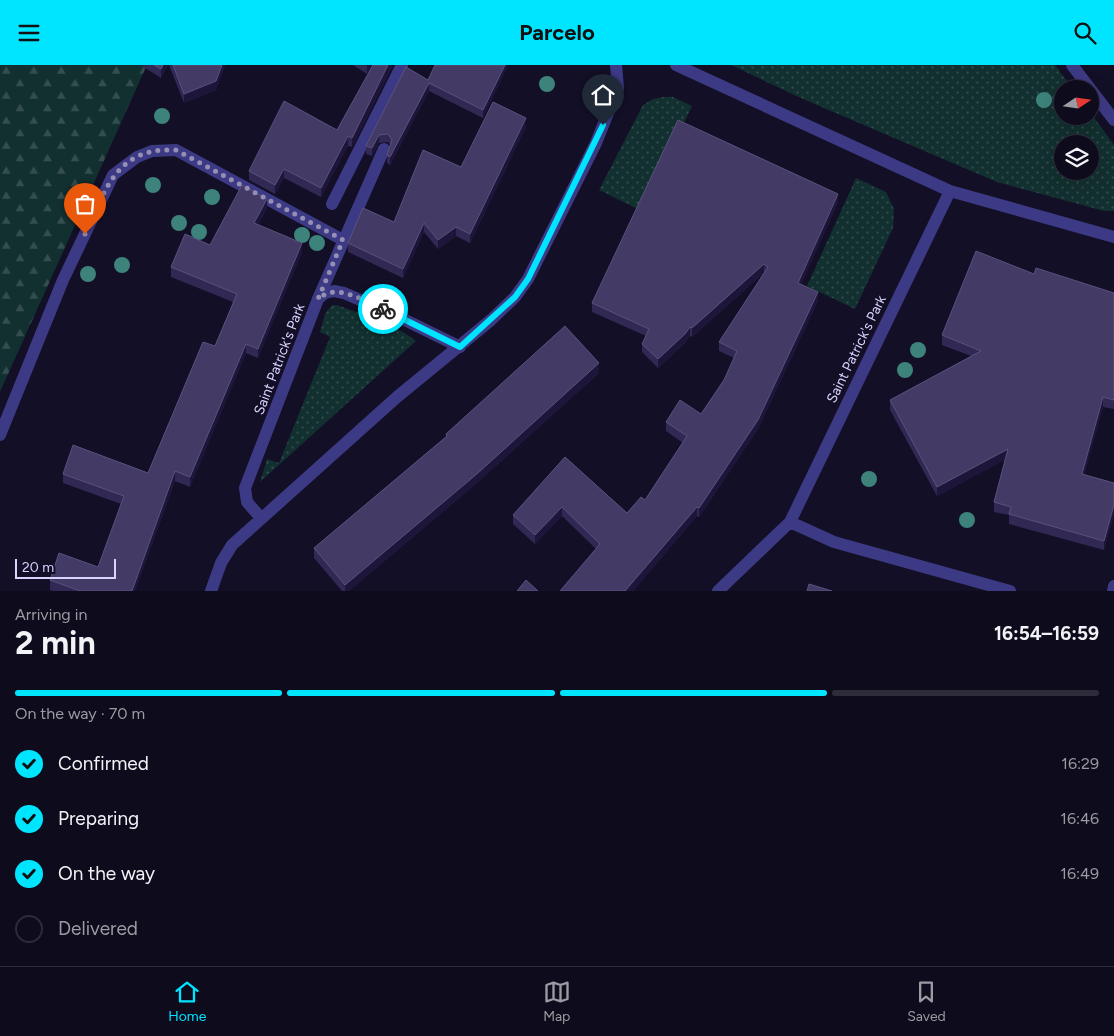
<!DOCTYPE html>
<html lang="en">
<head>
<meta charset="utf-8">
<style>
	:root { --surface:#0e0b1c; --page:#1c1929; --text:#f1f3f6; --muted:#9b9ba3; --line:#2e2b3b; --accent:#00e5ff }
	body { margin:0; font-family:Figtree,sans-serif; background:var(--page); color:var(--text); height:100vh; display:flex; flex-direction:column; font-size:19px; white-space:nowrap }
	* { box-sizing:border-box; margin:0 }
	p { font-size:16px; color:var(--muted) }
	.icon { flex:none; width:28px; height:28px; fill:none; stroke:currentColor; stroke-width:2; stroke-linecap:round; stroke-linejoin:round }
	.map { position:relative; height:526px; overflow:hidden }
	.side { display:flex; flex-direction:column; background:var(--surface); flex:1 }
	.side>* { flex:none }
	.needle { width:32px; rotate:77deg }
	.controls { position:absolute; left:1054px; top:15px; display:grid; gap:10px }
	.controls a { display:grid; place-items:center; width:45px; height:45px; border-radius:50%; background:var(--surface); box-shadow:0 5px 20px #0002,0 0 0 1px var(--line); font-size:25px }
	.scale { position:absolute; left:15px; bottom:12px; width:101px; box-sizing:border-box; padding-left:5px; border:2px solid #d9d4ff; border-top:0; font-size:14px; line-height:18px; white-space:nowrap; color:#d9d4ff; -webkit-text-stroke:4px #130f26; paint-order:stroke }
	.pin { position:absolute; display:grid; place-items:center; width:42px; height:42px; color:#fff; margin:-51px -21px; border-radius:50% 50% 50% 0; rotate:-45deg; box-shadow:0 0 5px #0007 }
	.pin .icon { rotate:45deg }
	.courier { position:absolute; display:grid; place-items:center; width:50px; height:50px; margin:-25px; border:4px solid #00e5ff; border-radius:50%; background:#fff; color:#222; box-shadow:0 1px 6px #0007 }
	.head em { font-style:normal; font-weight:700 }
	.head div { display:flex; flex-direction:column-reverse }
	.head { display:flex; align-items:center; justify-content:space-between; height:85px; padding:0 15px }
	h1 { font-size:32px; font-weight:700; line-height:38px }
	.bar { display:grid; grid-template-columns:repeat(4,1fr); gap:8px 5px; align-content:center; height:60px; padding:0 15px }
	.bar i { height:6px; border-radius:4px; background:var(--line) }
	.bar .current { background:var(--accent) }
	.bar p { grid-column:span 4 }
	ol { padding:0 15px; list-style:none }
	li { display:flex; align-items:center; gap:15px; height:55px }
	li p { margin-inline-start:auto }
	li .icon { padding:5px; border-radius:50%; background:var(--accent); color:#111; stroke-width:4 }
	li:last-child { color:var(--muted) }
	li i { width:28px; height:28px; border:2px solid var(--line); border-radius:50% }
	header { display:flex; justify-content:space-between; align-items:center; height:65px; padding:0 15px; background:var(--accent); color:#111; font-size:22px; font-weight:700 }
	.menu { display:flex; justify-content:space-around; align-items:center; height:70px; border-top:1px solid var(--line); background:var(--surface); font-size:14px; color:var(--muted) }
	.menu a { display:grid; justify-items:center; gap:2px }
	.menu .current { color:var(--accent) }
	.map>svg:first-child { display:block }
	.grass { fill:url(#grass-dots); fill-rule:evenodd }
	.forest { fill:url(#forest-firs) }
	.lines { fill:none; stroke-linecap:round; stroke-linejoin:round }
	.service { stroke:#3d3a85; stroke-width:12 }
	.minor { stroke:#3d3a85; stroke-width:12 }
	.tree { fill:#3d827b }
	.wall { fill:#312854 }
	.shaded-wall { fill:#1d163a }
	.building { fill:#433a66; stroke:#5a527e }
	.done { stroke:#948fb3; stroke-width:5; stroke-dasharray:0 9 }
	.route { stroke:#00e5ff; stroke-width:6 }
	.labels { text-anchor:middle; stroke-width:4; stroke-linejoin:round; paint-order:stroke }
	.street-label { font-size:14px; fill:#d9d4ff; stroke:#130f26 }
</style>
</head>
<body>
<header><svg class="icon" aria-label="menu" viewBox="0 0 24 24"><path d="M4 6h16M4 12h16M4 18h16"/></svg>Parcelo<svg class="icon" aria-label="search" viewBox="0 0 24 24"><circle cx="10" cy="10" r="6"/><path d="M15 15l6 6"/></svg></header>
<div class="map">
<svg width="1114" height="526" viewBox="0 0 1114 526">
	<defs>
		<pattern id="grass-dots" width="8" height="8" patternUnits="userSpaceOnUse" patternTransform="scale(1.25)"><rect width="8" height="8" fill="#12302f"/><path d="M2 2h.1M6 6h.1" fill="none" stroke="#344d4e" stroke-width="1.8" stroke-linecap="round"/></pattern>
		<pattern id="forest-firs" width="22" height="20" patternUnits="userSpaceOnUse" patternTransform="scale(1.25)"><rect width="22" height="20" fill="#12302f"/><path d="M5 1l3.5 6h-7zM16 11l3.5 6h-7z" fill="#344d4e"/></pattern>
	</defs>
	<rect width="100%" height="100%" fill="#130f26"/>
	<path class="grass" d="M731,0H1055L1073,24H1062V51H1090V47L1114,80V146H1104L997,117L803,34ZM1062,79H1090V106H1062Z
		M663,32H673L692,41L642,146L599,125L643,40L653,34Z
		M856,113L886,127L894,144L893,163L855,244L807,221Z
		M332,240H337C363,250 394,258 416,276L260,417L267,394L279,398L330,272L320,267L325,249Z"/>
	<path class="forest" d="M0,0H147L0,327Z"/>
	<g class="lines">
		<path class="service" d="M332,139L402,0
			M318,234L384,84
			M0,370L63,215L113,110L137,92L152,86L176,85L343,175
			M1113,526L1114,521"/>
		<path class="minor" d="M676,0L950,126L790,457L718,526
			M1072,0L1114,55
			M950,126L1114,172
			M261,453L247,437L245,423L318,234L325,228L334,226L344,228L397,251L460,282
			M790,457L834,477L1010,526
			M211,526L221,498L232,480L397,332L491,255L515,232L528,214L596,78L618,23L616,0"/>
	</g>
	<g class="tree">
		<circle cx="547" cy="19" r="8"/>
		<circle cx="1044" cy="35" r="8"/>
		<circle cx="162" cy="51" r="8"/>
		<circle cx="153" cy="120" r="8"/>
		<circle cx="212" cy="132" r="8"/>
		<circle cx="179" cy="158" r="8"/>
		<circle cx="199" cy="167" r="8"/>
		<circle cx="302" cy="170" r="8"/>
		<circle cx="317" cy="178" r="8"/>
		<circle cx="122" cy="200" r="8"/>
		<circle cx="88" cy="209" r="8"/>
		<circle cx="918" cy="285" r="8"/>
		<circle cx="905" cy="305" r="8"/>
		<circle cx="869" cy="414" r="8"/>
		<circle cx="967" cy="455" r="8"/>
	</g>
	<path class="wall" d="M140,0H168L161,13Z
		M169,0H225L216,25L184,38Z
		M353,0H392V2L352,82L348,81L321,132L284,113L275,129L249,115V106L337,65L373,0L367,9Z
		M508,0L483,53L429,26L390,100L387,98V90L390,80L388,77L379,78L372,91L366,89V81L428,15Z
		M526,62L470,178L456,171L438,184L424,167L403,213L348,187V178L394,157L461,102Z
		M838,138L801,219L818,236L758,364L699,452L697,451L633,526H560L596,484L562,451L535,479L513,459V450L565,392L627,448L645,435L683,378L666,366V357L701,349L724,315L734,293L719,286V277L764,208L692,272L690,271L685,278L658,303L642,287V279L646,271L592,247V238Z
		M267,143L258,160L302,187L258,293L246,288L190,422L175,416L135,526H53L50,525V515L98,502L121,439L63,418V409L148,408L215,281L233,237L171,212V202L210,180Z
		M1034,209L1114,228V344L1103,342L1084,410L1114,418V449L1104,485L1009,459V450L994,447V437L1006,394L937,431L890,345V335L971,291L942,280V270Z
		M599,308L478,417L349,526H342L314,493V483L446,372V369Z"/>
	<path class="shaded-wall" d="M163,0H168L161,13V4Z
		M222,0H225L216,25L184,38V29Z
		M367,0H373L367,9Z
		M388,0H392V2L352,82V73Z
		M505,0H508V1L483,53V45Z
		M429,18V26L390,100V92Z
		M526,53V62L470,178V169Z
		M379,70V78L372,91V83Z
		M348,71V81L321,132V123Z
		M284,104V113L275,129V120Z
		M838,129V138L798,227V218Z
		M267,134V143L254,168V158Z
		M424,158V167L403,213V204Z
		M456,162V171L438,184V175Z
		M302,178V187L258,293V284Z
		M764,199V208L692,272V263Z
		M818,227V236L758,364L699,452V443Z
		M690,262V271L685,278L658,303V294Z
		M246,279V288L190,422V412Z
		M599,298V308L478,417L349,526H345V520Z
		M1103,332V342L1082,418V409Z
		M1008,384V393L937,431V422Z
		M175,406V416L135,526H132Z
		M1114,440V449L1104,485V476Z
		M562,442V451L535,479V470Z
		M697,442V451L633,526H625Z"/>
	<path class="building" d="M154,0H163L161,4Z
		M173,0H222L216,16L184,29Z
		M373,0H388L352,73L348,71L321,123L284,104L275,120L249,106L284,36L337,65Z
		M435,0H505L483,45L429,18L390,92L387,90L392,75L388,69L379,70L372,83L366,81L406,2L428,15Z
		M493,37L526,53L470,169L456,162L438,175L424,158L403,204L348,178L363,143L394,157L423,85L461,102Z
		M678,55L838,129L798,218L818,227L758,355L699,443L697,442L625,526H560L600,479L562,442L535,470L513,450L565,392L627,448L641,432L645,435L687,371L666,357L680,335L701,349L724,315L737,286L719,277L768,202L764,199L692,263L690,262L685,269L658,294L642,279L649,264L592,238Z
		M242,120L267,134L254,158L302,178L258,284L246,279L190,412L175,406L132,526H80L50,515L59,488L98,502L124,431L63,409L73,380L148,408L203,277L215,281L237,229L171,202L185,169L210,180Z
		M976,186L1034,209L1036,203L1114,228V335L1103,332L1082,409L1114,418V440L1104,476L1009,449L1011,442L994,437L1008,384L937,422L890,335L981,286L942,270Z
		M565,261L599,298L478,408L345,520L314,483L447,371L446,369Z
		M526,515L538,526H517Z
		M809,519L832,526H807Z"/>
	<g class="lines">
		<path class="done" d="M85,169C106,124 116,82 176,85L343,175L318,234C337,217 363,236 383,244"/>
		<path class="route" d="M383,244L460,282L515,232L528,214L603,60"/>
	</g>
	<g class="labels">
		<g class="street-label">
			<text transform="translate(856 284) rotate(-64)" y="5">Saint Patrick's Park</text>
			<text transform="translate(279 294) rotate(-69)" y="5">Saint Patrick's Park</text>
		</g>
	</g>
</svg>
<div class="controls">
<a><svg class="needle" viewBox="-14 -14 28 28"><path d="M0-13l5 13h-10z" fill="#e53935"/><path d="M0 13l5-13h-10z" fill="#9b9ba3"/></svg></a>
<a><svg class="icon" aria-label="layers" viewBox="0 0 24 24"><path d="M12 4l9 5-9 5-9-5zM3 14l9 5 9-5"/></svg></a>
</div>
<div class="scale">20 m</div>
<div class="pin" style="left:85px;top:169px;background:#ea580c"><svg class="icon" aria-label="bag" viewBox="0 0 24 24"><path d="M5 8h14l-1 12H6zM9 8a3 3 0 0 1 6 0"/></svg></div>
<div class="pin" style="left:603px;top:60px;background:#1f2937"><svg class="icon" aria-label="home" viewBox="0 0 24 24"><path d="M3 11l9-7 9 7M6 9v11h12V9"/></svg></div>
<div class="courier" style="left:383px;top:244px"><svg class="icon" aria-label="bike" viewBox="0 0 24 24"><circle cx="6" cy="16" r="4"/><circle cx="18" cy="16" r="4"/><path d="M6 16l4-8h5l3 8M10 8l3 8H6M13 5h3"/></svg></div>
</div>
<section class="side">
<div class="head"><div><h1>2 min</h1><p>Arriving in</p></div><em>16:54–16:59</em></div>
<div class="bar"><i class="current"></i><i class="current"></i><i class="current"></i><i></i><p>On the way · 70 m</p></div>
<ol>
<li><svg class="icon" aria-label="check" viewBox="0 0 24 24"><path d="M5 12l5 5 9-10"/></svg>Confirmed<p>16:29</p></li>
<li><svg class="icon" aria-label="check" viewBox="0 0 24 24"><path d="M5 12l5 5 9-10"/></svg>Preparing<p>16:46</p></li>
<li><svg class="icon" aria-label="check" viewBox="0 0 24 24"><path d="M5 12l5 5 9-10"/></svg>On the way<p>16:49</p></li>
<li><i></i>Delivered</li>
</ol>
</section>
<nav class="menu">
<a class="current"><svg class="icon" aria-label="home" viewBox="0 0 24 24"><path d="M3 11l9-7 9 7M6 9v11h12V9"/></svg>Home</a>
<a><svg class="icon" aria-label="map" viewBox="0 0 24 24"><path d="M3 6l6-2 6 2 6-2v14l-6 2-6-2-6 2zM9 4v14M15 6v14"/></svg>Map</a>
<a><svg class="icon" aria-label="saved" viewBox="0 0 24 24"><path d="M7 4h10v16l-5-4-5 4z"/></svg>Saved</a>
</nav>
</body>
</html>
